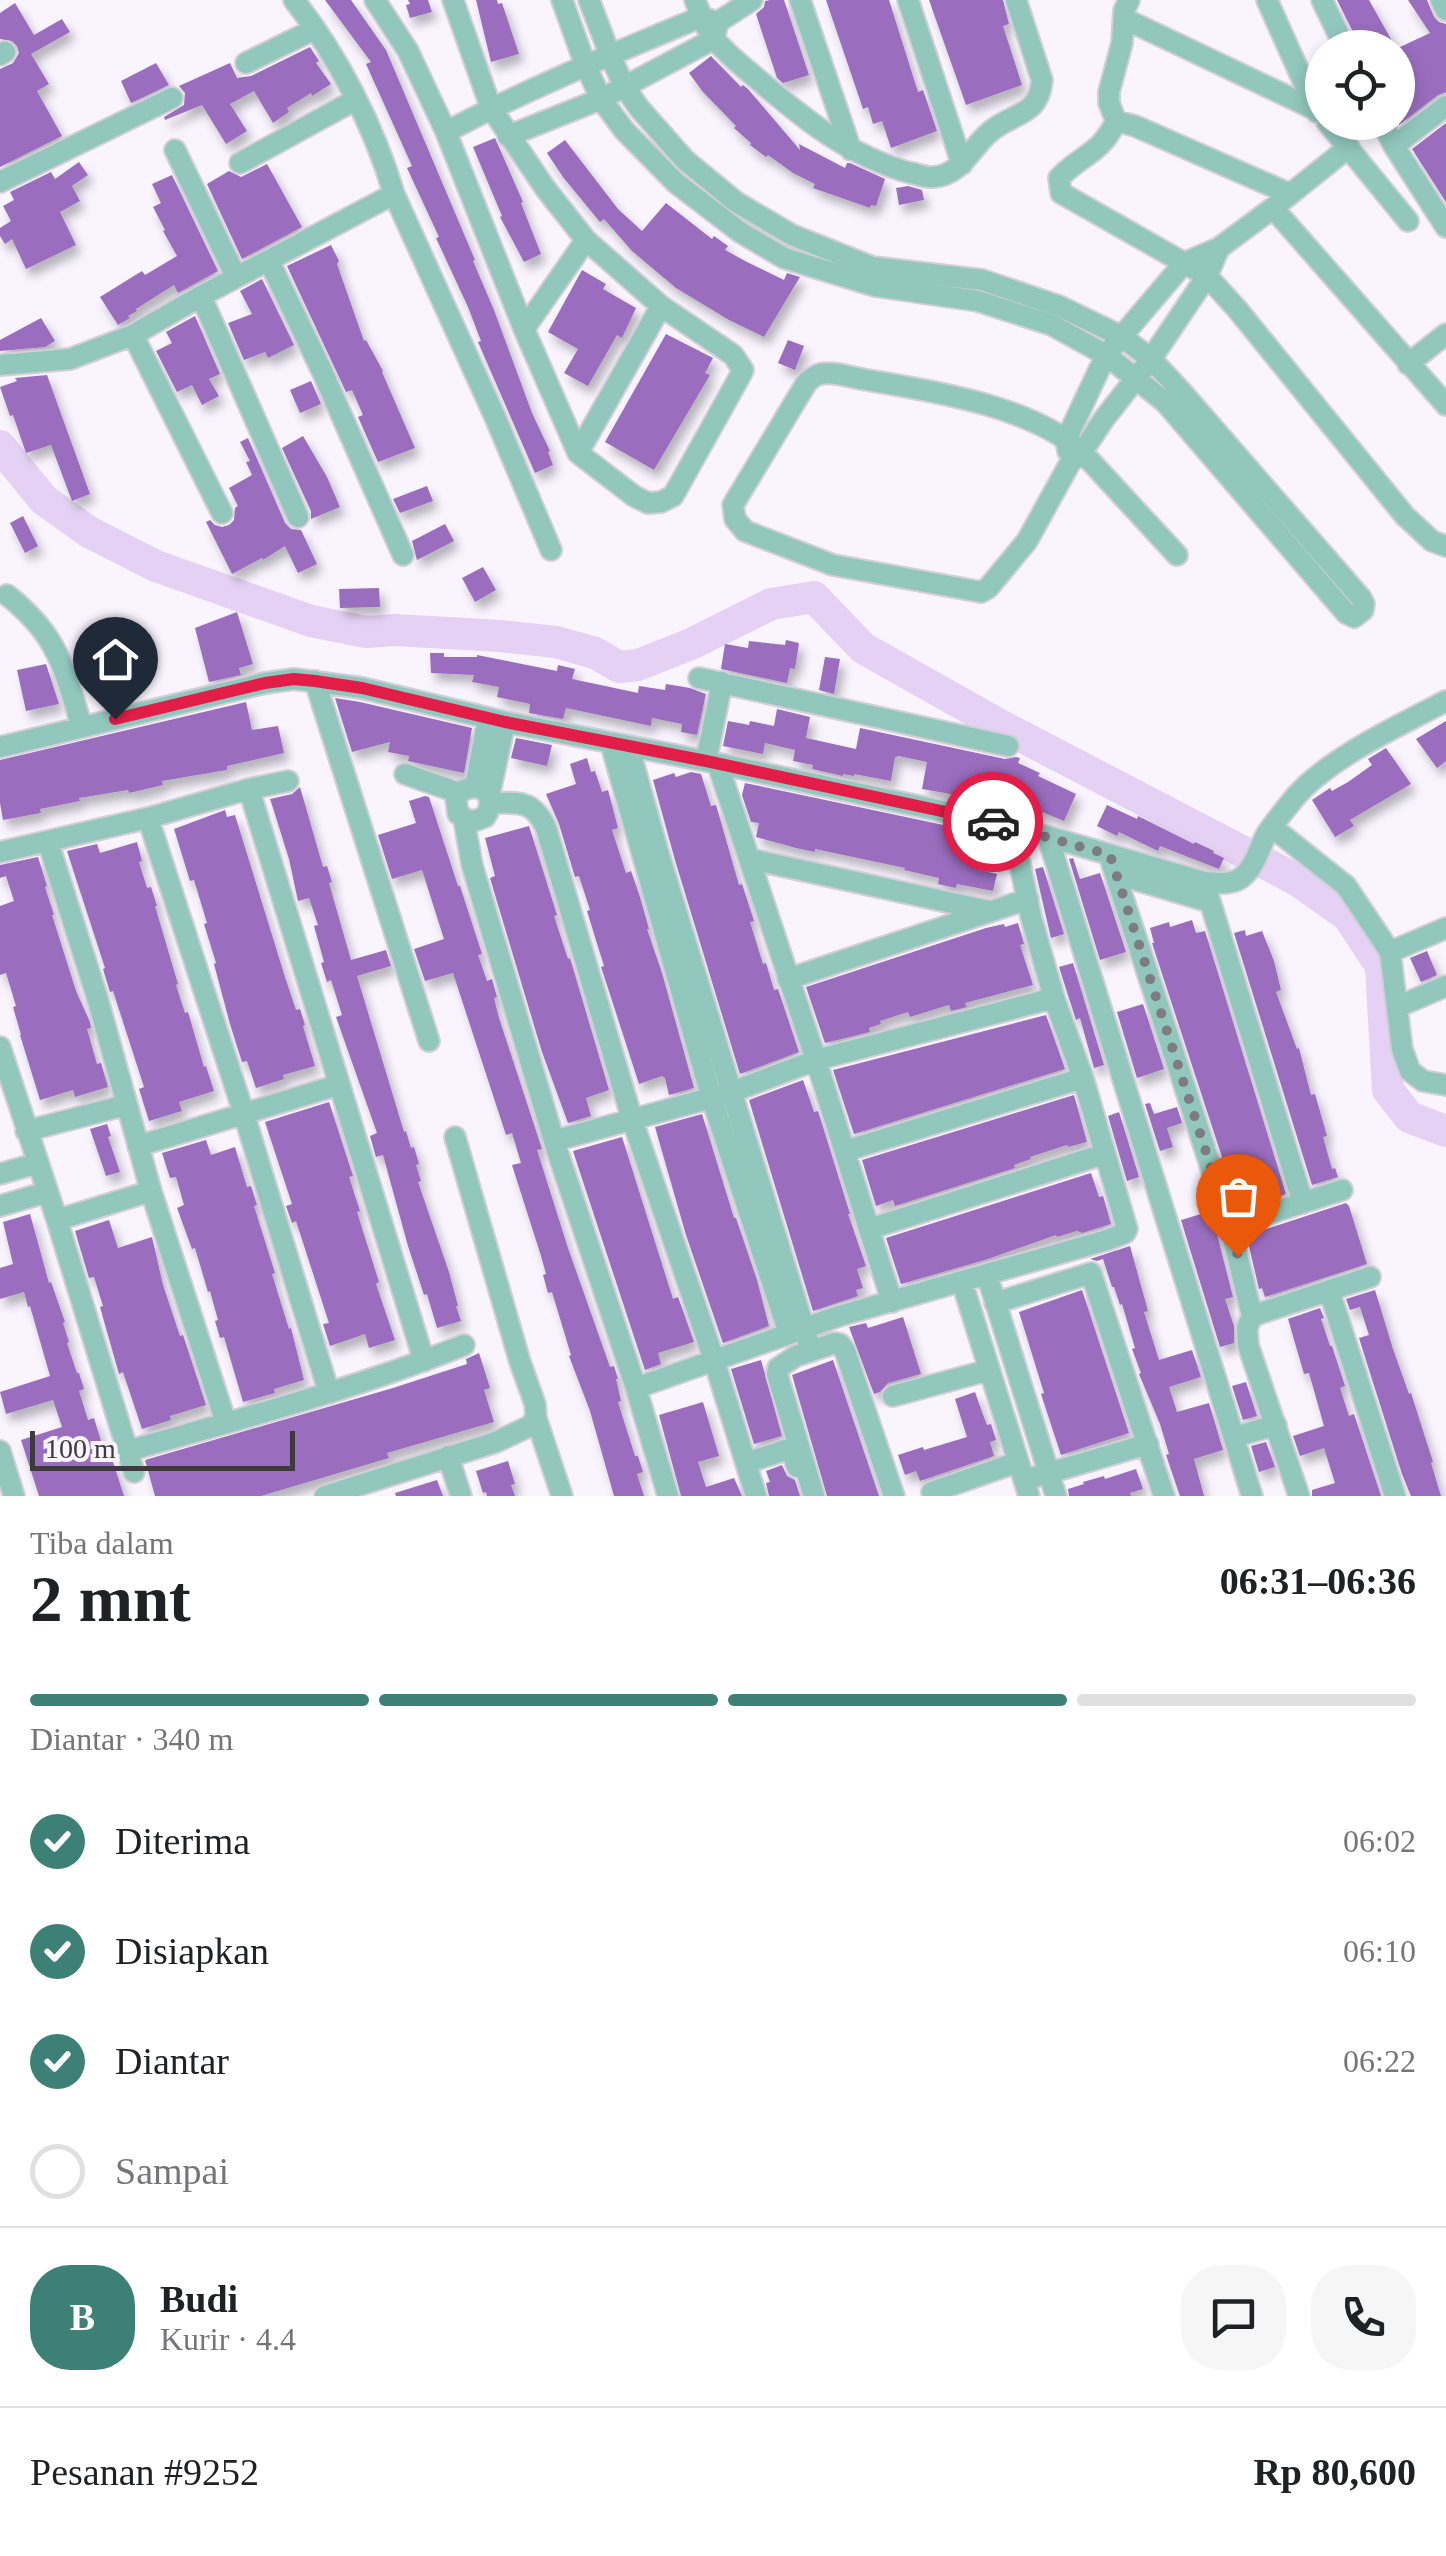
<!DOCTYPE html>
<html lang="id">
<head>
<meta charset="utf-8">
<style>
	:root { --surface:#fff; --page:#f6f6f6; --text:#202124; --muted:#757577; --line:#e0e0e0; --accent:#3d8176 }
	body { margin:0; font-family:"Times New Roman",serif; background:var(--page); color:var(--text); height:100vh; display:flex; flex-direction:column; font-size:38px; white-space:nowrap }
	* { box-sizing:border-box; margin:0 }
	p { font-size:32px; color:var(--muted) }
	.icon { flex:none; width:55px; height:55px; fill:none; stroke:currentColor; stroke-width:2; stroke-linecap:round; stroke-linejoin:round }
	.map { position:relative; height:1496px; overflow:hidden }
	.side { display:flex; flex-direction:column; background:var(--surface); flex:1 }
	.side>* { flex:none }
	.controls { position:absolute; left:1305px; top:30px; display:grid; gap:20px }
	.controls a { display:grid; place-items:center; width:110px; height:110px; border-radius:50%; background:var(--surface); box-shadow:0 5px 15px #0003; font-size:50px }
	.scale { position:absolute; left:30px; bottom:25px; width:265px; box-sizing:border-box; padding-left:10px; border:5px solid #3c3a3e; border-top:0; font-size:28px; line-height:35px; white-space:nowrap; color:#3c3a3e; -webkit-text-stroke:8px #f9f4fe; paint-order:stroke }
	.pin { position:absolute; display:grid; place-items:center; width:85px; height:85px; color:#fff; margin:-102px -42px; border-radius:50% 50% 50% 0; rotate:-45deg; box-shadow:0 0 10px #0007 }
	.pin .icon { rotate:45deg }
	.courier { position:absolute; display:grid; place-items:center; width:100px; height:100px; margin:-50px; border:8px solid #e11d48; border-radius:50%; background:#fff; color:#222; box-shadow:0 2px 12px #0007 }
	.head em { font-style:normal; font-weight:700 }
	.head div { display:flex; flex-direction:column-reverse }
	.head { display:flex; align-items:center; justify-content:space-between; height:170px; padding:0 30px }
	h1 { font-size:65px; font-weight:700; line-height:75px }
	.bar { display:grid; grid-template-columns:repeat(4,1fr); gap:15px 10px; align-content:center; height:120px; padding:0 30px }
	.bar i { height:12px; border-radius:8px; background:var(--line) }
	.bar .current { background:var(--accent) }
	.bar p { grid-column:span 4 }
	.line { display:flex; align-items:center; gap:25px; padding:0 30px; border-top:2px solid var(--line) }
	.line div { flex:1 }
	.round { display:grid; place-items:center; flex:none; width:105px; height:105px; border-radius:40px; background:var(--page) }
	ol { padding:0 30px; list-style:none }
	li { display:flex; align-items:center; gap:30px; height:110px }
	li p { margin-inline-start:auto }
	li .icon { padding:10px; border-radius:50%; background:var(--accent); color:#fff; stroke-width:4 }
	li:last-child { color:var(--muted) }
	li i { width:55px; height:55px; border:5px solid var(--line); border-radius:50% }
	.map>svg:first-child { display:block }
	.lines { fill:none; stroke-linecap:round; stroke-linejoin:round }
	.river { stroke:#e4d1f4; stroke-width:32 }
	.building { fill:#9a6dbe; filter:url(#shadow) }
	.minor-casing { stroke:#d3cfd8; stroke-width:24 }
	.minor { stroke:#92c7bd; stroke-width:20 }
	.done { stroke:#7e7b81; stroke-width:10; stroke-dasharray:0 18 }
	.route { stroke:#e11d48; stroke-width:12 }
</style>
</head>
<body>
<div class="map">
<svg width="1446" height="1496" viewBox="0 0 1446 1496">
	<defs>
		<filter id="shadow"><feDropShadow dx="5" dy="8" stdDeviation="5" flood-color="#0004"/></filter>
	</defs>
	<rect width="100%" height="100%" fill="#f9f4fe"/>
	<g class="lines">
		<path class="river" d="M0,446L44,500L89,532L156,566L311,621L366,632L395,630L500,636L556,642L595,653L619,667L638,665L691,644L771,604L814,597L863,648L996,723L1297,880L1348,916L1381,966L1388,1090L1409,1117L1446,1131"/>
	</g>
	<path class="building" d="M325,0H351L386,50L475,260L473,261L494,310L532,413L550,451L548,452L553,465L535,473L478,342L481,341L468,307L436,238L439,237L407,168L412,166L366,64L371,62Z
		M408,0H428L432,12L410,18L406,5L410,4Z
		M476,0H497L498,4L502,3L519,54L491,62Z
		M770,0H784L809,75L783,83L777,78L756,14L764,7L765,1Z
		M826,0H889L918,92L923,90L937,131L891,148L882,121L873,124L868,107L863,109Z
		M929,0H1003L1009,24L1003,26L1022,85L966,105Z
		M1337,0H1369L1396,48H1361Z
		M1408,0H1427L1434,17L1439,22L1446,24V92L1438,95L1399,125L1398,48L1430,33Z
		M15,3L34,35L62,19L70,32L31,54L49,84L37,91L62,136L0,167V69L13,63L19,53L17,46L12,41L0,39V13Z
		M310,47L319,61L316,63L331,84L312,96L311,93L287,108L289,112L273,123L254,91L230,104L247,131L226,144L202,105L165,120L164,117L184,105L185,93L179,86L230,63L237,78L251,76Z
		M711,56L741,87L743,85L748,89L800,150L799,144L845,168L847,163H850L885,179L876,206L871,205L870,208L813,188L815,184L793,173L768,155L766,157L750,145L751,143L734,128L736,126L703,92L689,73Z
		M156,63L169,85L131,103L121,81Z
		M1446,123V202L1412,149Z
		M495,138L523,202L521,203L541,254L524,262L500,217L502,216L473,147Z
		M565,140L618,209L642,231L666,203L712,239L714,236L728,246L725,250L747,262L784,280L787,273L800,277L764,337L729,320L676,288L632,251L604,219L600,222L563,177L547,153Z
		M79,162L88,175L72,186L80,201L60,212L76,245L26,269L12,239L5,244L0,236V228L11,221L3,206L14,200L10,192L51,172L55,179Z
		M267,164L302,227L242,259L207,184L229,171L241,177Z
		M172,175L218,271L178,293L174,285L136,309L137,311L128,316L130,318L118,325L100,297L142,271L145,275L177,256L163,231L165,230L153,207L161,203L152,184Z
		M908,186L922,190L924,200L899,205L896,188Z
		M331,245L339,261L337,264L364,341L366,340L383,371L382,372L415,448L378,462L358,417L363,415L352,390L346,392L287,266Z
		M582,270L606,284L603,289L636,308L622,338L617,335L588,386L564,373L578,349L548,332Z
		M262,279L294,345L268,358L265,352L244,360L228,323L252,314L240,291Z
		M195,316L220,374L209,379L219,396L202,405L192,385L177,392L156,351L172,343L166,332Z
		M41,318L55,341L45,347L0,351V340Z
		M666,334L713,358L705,373L710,375L654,470L605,442Z
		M788,340L804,346L795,370L778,363Z
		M47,375L90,494L72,501L51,445L26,453L13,415L10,416L0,387L17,381L15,378Z
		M311,381L321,404L300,413L290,390Z
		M303,436L327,477L340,507L311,519V511L282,448Z
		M248,438L285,523L291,529L301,530L317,564L298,573L285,546L263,560L262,558L232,574L206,522L210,520L215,525L222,527L229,525L234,520L235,508L238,506L229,488L252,475L246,462L250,461L240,442Z
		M427,486L433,501L400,513L393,499Z
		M23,516L38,546L25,553L10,523Z
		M445,524L454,541L417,560L412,541Z
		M483,567L496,590L475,602L462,578Z
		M379,588L380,607L340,608L339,589Z
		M237,612L253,664L239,668L241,675L209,682L195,628Z
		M786,640L799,643L795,669L790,668L787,683L721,669L725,644L748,648L749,641L785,645Z
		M430,653H444V657H477V655L557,671L558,665L575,669L572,679L638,693L639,686L665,690L666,684L690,688L706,694L697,735L681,732L682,724L652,718L651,726L566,708L563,719L529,713L530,704L497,697L499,687L472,682L474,675L431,673Z
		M825,657L840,659L834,694L819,690Z
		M46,664L59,704L26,711L17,670Z
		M335,698L360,702L472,728L464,773L408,761L409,756L388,752L390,742L352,752Z
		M246,702L252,730L278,726L284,753L227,766V770L162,781L163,785L129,793L128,790L79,798L80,801L40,809L41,813L3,820L0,803V760Z
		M777,709L810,717L806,738L856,749L860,728L1005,759L1016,757L1020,758L1018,763L1040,773L1038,776L1076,794L1064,821L1025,805L1021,814L997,802L922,789L927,762L899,756L895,757L891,781L854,774V776L843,774V776L812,769L813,765L793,761L795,750L765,743L763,754L723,746L728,721L749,725L750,721L774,726Z
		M1446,721V761L1437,768L1416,739Z
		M516,738L552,745L547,766L511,758Z
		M1386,748L1411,784L1350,820L1354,826L1335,837L1312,800L1330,788L1332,791L1348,782L1372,765L1368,759Z
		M587,758L591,772L595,771L602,792L608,790L618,828L612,830L626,873L631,871L639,894L649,929H647L662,973L694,1088L669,1095L665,1078L662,1076L639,1084L607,985L601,967L604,966L587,911L590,910L579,876L575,877L559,824L546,794L576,784L570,764Z
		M691,772L701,774L711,806L716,805L739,885L742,884L754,921L750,922L763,964L766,963L774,990L778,989L799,1052L740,1074L675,860L653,780L674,773L676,777Z
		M745,783L986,834L979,870L997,874L993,891L957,884L956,888L938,884L939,878L904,870L905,868L815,849V852L796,848L756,837L759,823L751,822L742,795Z
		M300,787L323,867L327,866L332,882L329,883L351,960L386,950L391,966L357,976L404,1132L406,1131L411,1148L414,1147L419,1164L416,1165L421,1181L418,1182L449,1272L458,1306H456L461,1321L437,1328L427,1294L424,1295L408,1246L383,1155L376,1157L370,1136L377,1133L336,1017L342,1015L331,980L327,982L321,963L324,962L314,926L318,925L309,898L298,901L289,859L273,808L270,799L292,794Z
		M425,796L429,797L458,886H460L482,954L478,955L487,981L492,979L497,997L494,998L499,1018L542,1149L537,1150L568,1248L610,1367L614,1366L618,1379H616L621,1401L618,1402L635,1456H638L643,1472L637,1474L644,1496H614L590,1411L569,1356L571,1355L552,1292L548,1293L543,1275L546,1274L541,1256L512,1165L521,1163L512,1133L506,1135L453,973L425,981L414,949L444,939L422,870L392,879L378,835L416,823L409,801Z
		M1107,805L1137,819L1138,816L1194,844L1195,842L1214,851L1213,853L1224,858L1219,869L1160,846L1158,851L1119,832L1117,836L1097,826Z
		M225,810L227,817L235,815L284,974L296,1010L300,1009L305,1025L303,1026L315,1066L283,1075L284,1079L256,1088L247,1061L242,1062L230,1024L214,964L216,963L204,924L207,923L194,880L190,881L174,829Z
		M529,826L557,915L554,916L568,959L570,958L609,1090L586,1098L591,1116L568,1123L542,1052L490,878L495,876L485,838Z
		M137,842L142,861L139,862L147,888L151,887L157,906H155L178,984L176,985L185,1013L188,1012L204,1067L206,1066L214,1091L179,1102L182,1111L149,1121L139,1089L144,1087L113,991L110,992L103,969L105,968L67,851L97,844L100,853Z
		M38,857L47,886L45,887L54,915H52L76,991L90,1022L91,1028L87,1029L97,1064L101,1063L108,1087L75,1097L73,1090L40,1100L20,1035H21L13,1007L16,1006L6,973L0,975V906L14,901L6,876L0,878V865Z
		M1073,858L1080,879L1100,873L1126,952L1100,960L1069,859Z
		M1043,867L1064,934L1051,938L1035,869Z
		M1192,920L1196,933L1205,931L1286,1194L1239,1209L1152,943H1154L1150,928L1169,922L1170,927Z
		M1018,923L1024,944L1020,945L1033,985L965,1003L967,1007L951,1011L949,1005L910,1017L908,1012L880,1021L881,1024L869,1028L870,1032L825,1043L806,987L986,928L1004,924L1005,927Z
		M1245,930L1246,936L1262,931L1274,961L1281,990L1276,992L1297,1049L1299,1048L1311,1095L1315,1094L1327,1136L1323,1137L1332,1169L1335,1168L1338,1177L1312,1185L1234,933Z
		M1427,951L1437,975L1421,982L1410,958Z
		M1073,963L1104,1065L1094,1068L1080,1018L1076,1020L1059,967Z
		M1143,1004L1164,1069L1137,1078L1117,1012Z
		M1046,1015L1065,1069L854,1134L833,1070Z
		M803,1080L814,1112L818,1111L850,1214H848L866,1266L857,1269L863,1288L856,1290L858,1296L813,1311L749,1100Z
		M1074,1095L1087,1142L1068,1147L1067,1145L1030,1157L1031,1159L1014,1165L1015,1168L895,1206L893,1200L876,1206L862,1160Z
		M329,1102L353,1176L349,1177L360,1211L357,1212L379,1282L376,1284L395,1340L369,1348L365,1334L330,1346L323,1324L329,1323L296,1221L292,1223L286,1206L292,1204L265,1122Z
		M1150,1103L1154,1114L1177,1107L1182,1123L1167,1128L1173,1147L1160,1151L1145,1104Z
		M1119,1112L1139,1177L1127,1181L1108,1116Z
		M702,1114L734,1218H736L757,1280L769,1326L723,1343L686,1235L655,1127Z
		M107,1124L111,1136L108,1137L120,1172L106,1176L90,1129Z
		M622,1137L673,1299L678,1297L694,1342L658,1353L661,1364L645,1370L573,1151Z
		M206,1140L211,1155L235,1147L247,1187L251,1186L257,1205L254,1206L275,1273L272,1274L289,1329L291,1328L304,1380L274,1389L275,1393L243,1402L224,1337L220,1338L215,1321L218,1320L210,1291L208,1292L195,1248L192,1249L177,1208L184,1205L176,1177L170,1178L162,1153Z
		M1091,1173L1099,1197L1103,1196L1111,1224L1082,1233L1077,1231L1057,1237L1056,1235L985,1260L901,1284L886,1238Z
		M1346,1203L1349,1206L1367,1264L1265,1297L1262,1288L1259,1289L1248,1242L1253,1241L1251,1234Z
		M1211,1211L1233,1297L1225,1299L1234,1326V1343L1220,1347L1181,1220Z
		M30,1214L49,1283L51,1282L65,1322L63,1323L69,1342L67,1343L77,1373H79L84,1389L79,1391L88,1420L94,1418L107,1461L112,1459L124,1496H39L21,1440L62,1427L53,1400L6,1414L0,1392L50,1376L30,1306L28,1307L24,1292L0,1299V1268L13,1264L3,1222Z
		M109,1220L118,1248L152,1237L163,1285L180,1336L183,1335L206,1405L170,1416L171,1420L142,1429L123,1372L119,1374L100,1307L103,1306L94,1277L89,1278L75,1231Z
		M1130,1246L1148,1311L1144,1312L1159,1360L1192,1350L1201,1377L1169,1387L1177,1412L1209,1403L1223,1450L1194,1459L1204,1496H1180L1166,1455L1169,1454L1160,1424L1139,1374L1141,1373L1132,1349L1135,1348L1122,1304L1120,1305L1114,1287H1112L1103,1259L1097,1261L1090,1259Z
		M1082,1290L1129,1433L1061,1455L1041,1394L1044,1393L1019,1312Z
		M1375,1290L1393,1349L1409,1394L1411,1393L1433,1462L1431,1463L1441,1496H1411L1402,1474L1359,1338L1369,1335L1360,1307L1350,1310L1346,1299Z
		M1320,1308L1324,1318L1321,1319L1330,1346H1332L1345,1386L1340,1388L1349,1416L1354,1414L1381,1496H1312V1490L1335,1483L1324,1448L1300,1456L1293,1436L1324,1426L1309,1373L1304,1374L1288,1319Z
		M903,1317L921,1374L888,1383L880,1392L874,1394L849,1327L866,1323L868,1328Z
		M479,1353L490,1388L484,1390L494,1422L387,1453L389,1458L261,1496H155L145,1460L393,1388L467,1364L466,1359Z
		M761,1360L782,1436L754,1444L731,1369Z
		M833,1360L879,1496H827L792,1375Z
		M1246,1382L1257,1416L1243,1420L1232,1386Z
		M975,1392L982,1412L987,1425L991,1424L996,1440L990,1442L994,1456L920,1481L916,1471L905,1475L898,1455L923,1447L924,1450L967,1437L955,1399Z
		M703,1402L719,1456L698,1462L706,1487L734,1478L742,1496H681L659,1415Z
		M1266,1442L1275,1467L1259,1472L1251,1446Z
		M508,1461L515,1484L511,1485L515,1496H487L486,1492L483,1493L476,1471Z
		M782,1465L787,1476L795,1480L800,1496H769L766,1483L770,1482L766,1471Z
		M1136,1469L1143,1489L1130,1493L1131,1496H1069L1068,1489L1084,1484L1083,1482L1104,1476L1105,1479Z
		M437,1480L443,1496H396L395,1493Z"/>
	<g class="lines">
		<g class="minor-casing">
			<path id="minor" d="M375,0L408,51L446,132L524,329L578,453L634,496L648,503L661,502L673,496L739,378L743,370L733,355L661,306L586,240L545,188L491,108L453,0
				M562,0L585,64L601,99L624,130L676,183L740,232L784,258L875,286L978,301L1052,325L1106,355L1165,402L1346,613L1354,617L1363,610L1364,604L1361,598L1180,390L1151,359L1121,336L1059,306L982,280L872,267L792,235L736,202L685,160L639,108L624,86L610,55L589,0
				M695,0C700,14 706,30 716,41C727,54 742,66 755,77C801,117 850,157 911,173C918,174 926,178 933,177C961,176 972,146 991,131C1014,112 1039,116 1042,80L1016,0
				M800,0L851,150
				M908,0L962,164
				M1129,0L1124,11L1122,43L1109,92V103L1116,121C1101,154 1082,154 1059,178L1061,193L1207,276L1237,309L1405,516L1432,541L1446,546
				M1267,0L1317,112
				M1322,0L1345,48
				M1441,0L1446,10
				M1125,19L1314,109
				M0,55L5,52
				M246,63L315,29
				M1116,121L1135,126L1290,194
				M1327,122L1408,221
				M1382,122L1394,146L1446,227
				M446,132C529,88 615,53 701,17L714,21
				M508,136L601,99L714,39L718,22L752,0
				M1394,146L1446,106
				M175,150L236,277
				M240,163L355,100
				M0,182L172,98
				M394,194L495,417L551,550
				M1273,208L1446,405
				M269,261L322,371L403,555
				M201,296L298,517
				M524,329L586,240
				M133,335L222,513
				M1408,364L1446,334
				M0,365L70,359L133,335L201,296L394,194C374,126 338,56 294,0
				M1068,451L1066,440L1106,355L1184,263L1219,248L1273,208L1349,147
				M578,453L661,306
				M1177,555L1082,452C1031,406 933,391 867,380C854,378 833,371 820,374C815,375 811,379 807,382L733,505L735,519L745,531L833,565L981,592L988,588L1027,541L1070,463L1082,452L1104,419L1151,359L1207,276L1219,248
				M7,595C59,636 63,667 82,727
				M699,678L1008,746
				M315,681L429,1041
				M611,744L711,1096L789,1334
				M0,747L265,683L294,679L362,688L505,722L706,761L1012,826L1204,882C1216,883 1231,885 1241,878C1256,867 1259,846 1268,832C1277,819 1287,807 1297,795C1331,757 1400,725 1446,701
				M629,748L658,852L811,1351
				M706,761L722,682
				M718,765L816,1060L892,1302
				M405,774L459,793C480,778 499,796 485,817L471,822L458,814L456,799L459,793
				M475,787L488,718
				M249,789L424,1361
				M489,796L505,722
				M491,803C520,803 532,799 546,828L632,1119L714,1360L756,1496
				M148,818L244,1114L329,1393
				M464,820L472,865L554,1141L636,1388L668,1496
				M1272,827L1346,886L1390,952L1402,1049L1410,1071L1423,1081L1446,1085
				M1048,837L1252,1496
				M48,842L97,997L151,1191L226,1423
				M0,852L148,818L249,789L288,781
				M1109,855L1230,1226L1252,1316L1370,1277
				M750,859L989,911
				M1116,874L1210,902
				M1204,882L1303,1203
				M1390,952L1446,928
				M788,979L1028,899
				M1397,1007L1446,986
				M0,1047L57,1220L134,1472
				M26,1131L126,1105
				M554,1141L732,1092L816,1060L1054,998
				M138,1146L338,1085
				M845,1151L1083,1078
				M0,1174L38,1163
				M0,1206L47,1192
				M57,1220L151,1191
				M1230,1226L1342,1190
				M869,1229L1104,1154
				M987,1275L1056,1496
				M962,1282L1029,1496
				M1329,1290L1395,1496
				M995,1303L1091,1273L1164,1496
				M1252,1316L1247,1328L1248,1345L1299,1496
				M636,1388L839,1316L1107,1240L1125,1233L1127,1229L1083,1078L1054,998L1031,917L1012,826
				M893,1396L989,1370
				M536,1418L562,1496
				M1234,1437L1276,1425
				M0,1451L14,1496
				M127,1451C240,1419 355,1389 464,1345
				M448,1456L461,1496
				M746,1463L791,1448L797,1467
				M1035,1477L1148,1444
				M932,1492L1018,1462
				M325,1496L496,1442L530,1426L536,1418L535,1404L520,1362L455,1137
				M814,1496L777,1374L778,1368L796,1356L835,1343L840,1344L845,1351L894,1496"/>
		</g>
		<use href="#minor" class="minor"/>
	</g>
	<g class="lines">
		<path class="done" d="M993,822L1110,855L1230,1226L1238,1256"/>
		<path class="route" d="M115,719L265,683L294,679L315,681L362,688L505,722L706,761L993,822"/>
	</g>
</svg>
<div class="controls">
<a><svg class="icon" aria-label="locate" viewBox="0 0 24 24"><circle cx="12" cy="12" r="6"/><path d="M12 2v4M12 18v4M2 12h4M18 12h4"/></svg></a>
</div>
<div class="scale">100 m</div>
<div class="pin" style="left:1238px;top:1256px;background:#ea580c"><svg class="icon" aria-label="bag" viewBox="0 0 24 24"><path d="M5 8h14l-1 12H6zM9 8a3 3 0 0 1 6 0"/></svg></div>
<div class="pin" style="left:115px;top:719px;background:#1f2937"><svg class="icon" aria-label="home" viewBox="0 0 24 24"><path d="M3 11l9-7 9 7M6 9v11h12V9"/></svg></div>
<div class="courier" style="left:993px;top:822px"><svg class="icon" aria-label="car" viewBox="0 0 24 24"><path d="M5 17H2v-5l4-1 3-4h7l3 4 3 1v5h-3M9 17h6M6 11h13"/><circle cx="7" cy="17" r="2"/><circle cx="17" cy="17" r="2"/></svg></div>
</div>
<section class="side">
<div class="head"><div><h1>2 mnt</h1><p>Tiba dalam</p></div><em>06:31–06:36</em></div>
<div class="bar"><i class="current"></i><i class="current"></i><i class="current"></i><i></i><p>Diantar · 340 m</p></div>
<ol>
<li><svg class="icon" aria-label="check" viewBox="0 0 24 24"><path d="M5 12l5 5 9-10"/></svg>Diterima<p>06:02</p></li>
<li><svg class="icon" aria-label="check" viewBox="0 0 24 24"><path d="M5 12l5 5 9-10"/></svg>Disiapkan<p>06:10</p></li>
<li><svg class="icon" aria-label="check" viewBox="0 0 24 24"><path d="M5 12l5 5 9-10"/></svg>Diantar<p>06:22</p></li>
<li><i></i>Sampai</li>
</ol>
<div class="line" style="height:180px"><b class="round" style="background:var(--accent);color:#fff">B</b><div><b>Budi</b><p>Kurir · 4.4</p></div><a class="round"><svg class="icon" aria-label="chat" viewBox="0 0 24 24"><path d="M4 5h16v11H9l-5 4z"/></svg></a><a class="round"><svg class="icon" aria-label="phone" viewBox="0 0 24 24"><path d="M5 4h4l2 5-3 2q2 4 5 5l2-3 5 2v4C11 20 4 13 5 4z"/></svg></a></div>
<div class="line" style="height:130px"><div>Pesanan #9252</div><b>Rp 80,600</b></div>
</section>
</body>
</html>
